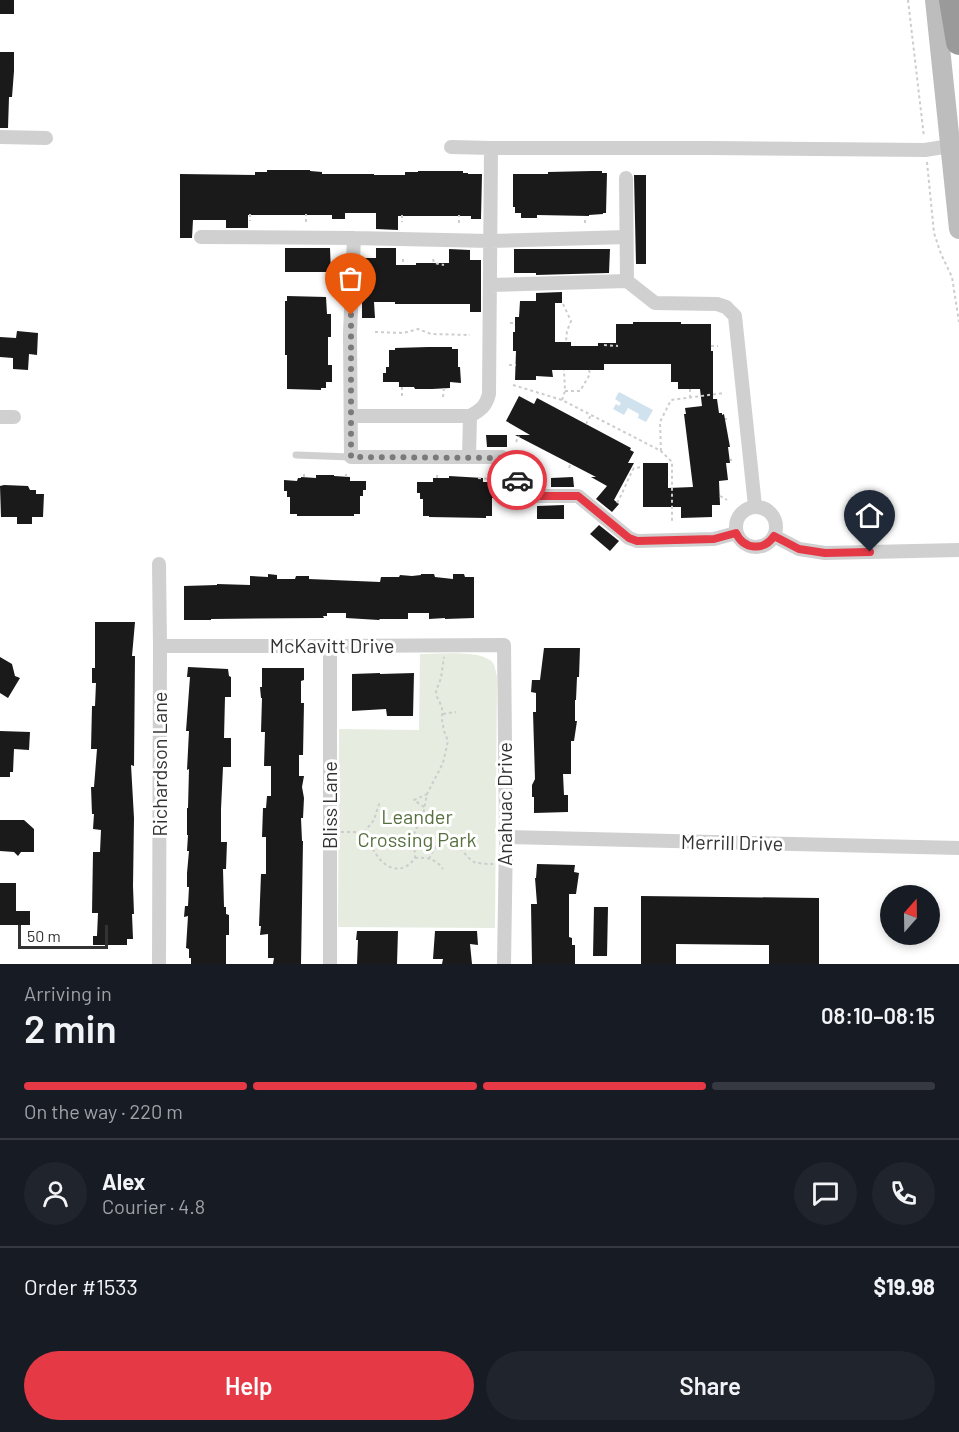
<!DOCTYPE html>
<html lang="en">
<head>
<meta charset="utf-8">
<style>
	:root { --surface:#171b24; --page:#20242c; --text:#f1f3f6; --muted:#9ea1a6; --line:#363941; --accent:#e63946 }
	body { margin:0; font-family:Barlow,sans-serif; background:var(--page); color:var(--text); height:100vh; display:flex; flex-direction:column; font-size:22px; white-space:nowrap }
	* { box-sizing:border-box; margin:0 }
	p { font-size:20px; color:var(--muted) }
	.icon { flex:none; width:33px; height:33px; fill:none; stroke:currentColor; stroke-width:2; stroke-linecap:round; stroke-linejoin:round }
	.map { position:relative; height:964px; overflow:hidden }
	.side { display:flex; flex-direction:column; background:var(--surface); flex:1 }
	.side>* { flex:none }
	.needle { width:39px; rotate:20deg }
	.fabs { position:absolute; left:880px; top:885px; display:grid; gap:12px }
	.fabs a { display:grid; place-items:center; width:60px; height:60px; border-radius:50%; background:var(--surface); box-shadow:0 3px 9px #0003; font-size:30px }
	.scale { position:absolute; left:18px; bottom:15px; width:90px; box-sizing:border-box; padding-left:6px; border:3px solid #333; border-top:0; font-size:16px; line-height:21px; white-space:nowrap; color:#333; -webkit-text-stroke:4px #fff; paint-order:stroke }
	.pin { position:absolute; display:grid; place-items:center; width:51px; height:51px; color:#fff; margin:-62px -26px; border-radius:50% 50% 50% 0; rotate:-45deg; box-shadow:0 0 6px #0007 }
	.pin .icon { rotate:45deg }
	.courier { position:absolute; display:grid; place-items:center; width:60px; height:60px; margin:-30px; border:4px solid #e63946; border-radius:50%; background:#fff; color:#222; box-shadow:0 2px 8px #0007 }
	.head em { font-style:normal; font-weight:600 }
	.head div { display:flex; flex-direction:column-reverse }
	.head { display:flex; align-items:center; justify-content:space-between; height:102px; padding:0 24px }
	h1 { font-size:39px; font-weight:600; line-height:45px }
	.bar { display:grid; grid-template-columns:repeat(4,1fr); gap:9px 6px; align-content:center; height:72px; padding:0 24px }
	.bar i { height:8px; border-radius:4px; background:var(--line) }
	.bar .selected { background:var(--accent) }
	.bar p { grid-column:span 4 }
	.line { display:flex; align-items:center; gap:15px; padding:0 24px; border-top:2px solid var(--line) }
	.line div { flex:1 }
	.round { display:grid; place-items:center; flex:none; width:63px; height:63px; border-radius:32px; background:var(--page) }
	.primary-button { display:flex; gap:12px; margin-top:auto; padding:12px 24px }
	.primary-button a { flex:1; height:69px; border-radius:36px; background:var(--accent); color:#fff; font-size:24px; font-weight:600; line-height:69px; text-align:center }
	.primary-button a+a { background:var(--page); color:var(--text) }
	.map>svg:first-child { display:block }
	.green { fill:#e6ecdf }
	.water { fill:#cfe2ee }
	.building { fill:#1a1a1a }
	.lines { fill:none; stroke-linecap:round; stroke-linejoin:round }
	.path { stroke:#cdcdcd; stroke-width:2; stroke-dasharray:3 3; stroke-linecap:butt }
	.service { stroke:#d0d0d0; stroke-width:7 }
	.minor { stroke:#d0d0d0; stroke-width:14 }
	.secondary { stroke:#bdbdbd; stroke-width:20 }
	.motorway { stroke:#9a9a9a; stroke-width:26 }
	.done { stroke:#7a7a7a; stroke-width:6; stroke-dasharray:0 10.8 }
	.route { stroke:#e63946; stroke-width:8 }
	.labels { text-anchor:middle; stroke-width:6; stroke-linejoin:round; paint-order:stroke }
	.street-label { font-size:20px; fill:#333; stroke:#fff }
	.park-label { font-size:20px; fill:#56703f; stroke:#fff }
</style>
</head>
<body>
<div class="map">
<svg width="959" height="964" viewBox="0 0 959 964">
	<rect width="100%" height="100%" fill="#fff"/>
	<path class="green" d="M420,654C436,654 484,649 493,663C495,666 496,673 497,677L495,928L338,927L339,729L419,730Z"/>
	<path class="water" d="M619,392L653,410L646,422L638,418L639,414L628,408L624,415L613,409L616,404L619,406L621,403L615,399Z"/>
	<path class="building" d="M0,0H14V14H0Z
		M0,52H14V71L12,97H9L8,128H0Z
		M267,170H310V171L322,172V174H374V175H405V172H418V171H463V173H468V174H482L481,219H471V216H398V230L376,229V213H345V219H332V215H248V228H226V220H193L192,238H180V174L255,175V172H267Z
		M592,171H602V173H607L606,213H603V214L589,215V216L537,215V218H521V213H515V207H513V174H548V172Z
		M634,175H646V264H636Z
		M285,248H330L331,272H285Z
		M376,248H396V265H416V263H449V249L470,250V260H481V312H470V304H395V302H374L375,318H362V258H376Z
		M514,249H610L609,273L536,275V273H514Z
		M562,292V303H555V342H571V346H598V343H616V324H633V322H681V324H711V351H713V399H717L719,413H722V415L724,414L730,447H728L730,463H726L728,480L719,481L720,505H712V517L681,518V507H643V463H668V488L693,487L684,414H686L685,408L702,406L700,389H678V382H671V364H604V370H552L553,377L536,376V380H515L516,351H513V332H515V317H519L520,301H536V293Z
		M287,296L326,297L327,314H331V337H328V365H332V382H326V388H321V390L287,389V355H285V301H287Z
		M17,331L38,333L37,355L29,354L28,370L13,369V358L0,357V337L16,338Z
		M428,347H452V349H458V367H460L461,383L450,382V388L432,389H415L414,387H399V382H383V373H386V367H389V350H395V348Z
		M519,396L534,404L537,398L631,448L630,450L634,452L628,463H634L614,500L619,504L612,512L596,499L607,486L591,477H596L515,435H530L506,421Z
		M486,435H507V447H487Z
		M316,475H334V476L350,477V481H366V490H363V496H360V514H354V516H297V514H290V497H287V491H284V480L297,481L298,478H301V477L316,478Z
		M449,476L483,478V482H499V493H495V498H492V516H486V518L429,517V516H423V499H420V493H417V482H433V478H449Z
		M573,477L574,487H551V478Z
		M4,485L28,486L30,490H36V494H44L43,517H32V524H17V517H1L0,486Z
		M564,505V519H537V506Z
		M599,525L619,541L610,551L590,534Z
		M268,574L277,575V579H295L296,576H309V579L380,582L381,577H399L400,575L412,576L421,575V574H434L435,577L453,579V574H464L465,577H474V618L445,619V618L429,619V613H408V619H380L379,620L346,618V613H327V616H323L324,618L211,619V620H184V586L217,585V584L250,585V576L268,577Z
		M95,622H135L132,656H135L134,766L131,765L134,818L133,886L134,914H132L133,939H127V945H93V936H97L98,913H92L93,852H100L101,830L93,829L94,814H92L91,787H94L97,749H91L92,706H95L96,683H92V668H95Z
		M544,648H580L579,677H577L576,700H575V721H577L574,741H571V774H563L564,795H568V812L534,813V797H532V785L535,779L533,712H536V693L531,692L532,680H540Z
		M0,657L12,664L15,676L20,678L8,698L0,693Z
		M188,667L228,669L229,676L231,677V697H225L224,738H231V767H223L221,809V842H227L226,869H223L224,907H226V914L229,915V935H226V964H191V958H189V949L186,948L188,916L184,917L185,906H188L189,887H187V873L189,851H187L188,835H187V808H188L189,769L187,770L189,731H186L190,677H187Z
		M262,668H304V680L301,681V703H304L303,755H299V776H304L302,787L304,798L303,818H301L302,841H303L301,964H273L274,958H268V934L260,935L261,926H259L261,874H266V837H262L263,808H266L267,796H271V766H264L265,732H261L262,698H261L260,687H262Z
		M380,673V674L414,673L413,716H387L386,709L352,711V674Z
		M0,731L30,732L29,750L14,749L13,772H10V777H0Z
		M0,820H24L34,829V852H21L18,856L14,852L0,851Z
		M537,864L575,865L574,872L579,873L576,894H569V937L572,938V945H575V964H532L531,904H537L535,878H536Z
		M0,883H16V911H30V925H0Z
		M641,896L819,898V964H769V945L676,944V964H641Z
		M594,907H608L607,956H593Z
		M357,931H398L397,964H357L358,940H356Z
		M435,931H477L478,945L470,944L472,964H442L443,959H433Z"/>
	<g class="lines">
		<path class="path" d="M908,0L924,137
			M927,162L934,233L941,254L952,277L959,322
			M250,214V221
			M402,215V222
			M306,222V214
			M459,223V215
			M585,223V217
			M403,259V265
			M433,259L434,263L444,265
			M563,304L571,321L567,331L566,342
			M510,323H515
			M375,332L403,333L418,329L431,334L470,335
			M604,345L618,346
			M711,346H718
			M509,365H516
			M513,385L562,400L661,451L672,462V522
			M690,389V398
			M565,391H580L590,374L589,370
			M402,396V387
			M443,397L444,387
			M562,400L565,391L564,370
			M725,419H727
			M586,424L591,415
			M516,442L519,436
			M661,451L660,422L671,400L724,393
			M730,460H732
			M569,468L571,463
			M346,474V477
			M304,477V474
			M437,478V474
			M478,478L491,479L492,474
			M720,496L727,500
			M617,503C624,491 627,480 634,468L643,467
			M443,714L456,712
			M424,807L414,800L427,794
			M341,832H364C368,839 371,847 376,854C386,870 403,875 415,858L414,836L415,831L423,815L427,794L443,763L448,741L444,731L442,720V707L437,697L436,691L441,678L444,657
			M364,832L374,820L380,801
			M415,858C427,857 436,859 443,869
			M429,859C434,847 444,835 457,845C463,850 467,858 474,862C480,864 487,864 493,864"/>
		<path class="service" d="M296,455L351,457"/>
		<path class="minor" d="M0,137L46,138
			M451,147L491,148
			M626,178L627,281
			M201,237L354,238L490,241L626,237
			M354,238L350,333L351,457H502C522,469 517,475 519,496H578L629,538L637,541L714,539L736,533
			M490,285L627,281L655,303L717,304L726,307L735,316L755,506
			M351,416H470L469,457
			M470,416C481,410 486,406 489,394L491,148H709L925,150L950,146
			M0,417H14
			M736 527a20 20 0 1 1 40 0a20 20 0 1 1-40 0Z
			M774,536L799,549L825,553L959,550
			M160,646H330L504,645L506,837L504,964
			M506,837L959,848
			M159,964L160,646L159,564
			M330,964V646"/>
		<path class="secondary" d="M935,0L959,229"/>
		<path class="motorway" d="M952,0L959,42"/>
	</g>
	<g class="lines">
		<path class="done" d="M351,315V457L502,458L512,463L517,468V480"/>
		<path class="route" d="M517,480L519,496H578L629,538L637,541L714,539L736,533C744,550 764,551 774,536L799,549L825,553L870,552"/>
	</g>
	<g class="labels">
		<g class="street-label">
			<text x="332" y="653">McKavitt Drive</text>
			<text transform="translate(160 764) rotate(-90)" y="7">Richardson Lane</text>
			<text transform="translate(505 804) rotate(-90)" y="7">Anahuac Drive</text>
			<text transform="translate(330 805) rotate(-90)" y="7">Bliss Lane</text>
			<text transform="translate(732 843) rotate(1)" y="7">Merrill Drive</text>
		</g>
		<g class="park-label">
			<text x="417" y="824">Leander<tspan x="417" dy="23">Crossing Park</tspan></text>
		</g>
	</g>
</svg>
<div class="fabs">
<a><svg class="needle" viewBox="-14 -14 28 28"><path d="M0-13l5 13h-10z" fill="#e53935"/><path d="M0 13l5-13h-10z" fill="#9ea1a6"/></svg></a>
</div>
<div class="scale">50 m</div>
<div class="pin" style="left:351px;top:315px;background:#ea580c"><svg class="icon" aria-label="bag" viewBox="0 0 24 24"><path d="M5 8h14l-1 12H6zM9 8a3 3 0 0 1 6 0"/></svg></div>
<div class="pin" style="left:870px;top:552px;background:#1f2937"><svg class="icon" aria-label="home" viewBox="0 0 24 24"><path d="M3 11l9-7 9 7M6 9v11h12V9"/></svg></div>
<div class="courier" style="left:517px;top:480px"><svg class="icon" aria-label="car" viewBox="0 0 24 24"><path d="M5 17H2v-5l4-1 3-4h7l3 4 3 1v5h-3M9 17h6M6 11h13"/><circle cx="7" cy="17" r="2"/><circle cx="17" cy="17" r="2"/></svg></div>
</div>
<section class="side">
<div class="head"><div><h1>2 min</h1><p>Arriving in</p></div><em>08:10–08:15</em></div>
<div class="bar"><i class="selected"></i><i class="selected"></i><i class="selected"></i><i></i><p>On the way · 220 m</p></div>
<div class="line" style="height:108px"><a class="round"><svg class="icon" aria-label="person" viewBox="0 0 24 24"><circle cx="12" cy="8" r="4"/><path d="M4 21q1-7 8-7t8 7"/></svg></a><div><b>Alex</b><p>Courier · 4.8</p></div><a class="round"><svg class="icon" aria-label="chat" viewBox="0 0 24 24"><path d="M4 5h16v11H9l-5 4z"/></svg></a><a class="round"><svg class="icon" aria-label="phone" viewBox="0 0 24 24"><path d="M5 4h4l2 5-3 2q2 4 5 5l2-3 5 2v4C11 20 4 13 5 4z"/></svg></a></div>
<div class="line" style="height:78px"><div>Order #1533</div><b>$19.98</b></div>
<div class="primary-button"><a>Help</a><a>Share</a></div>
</section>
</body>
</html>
